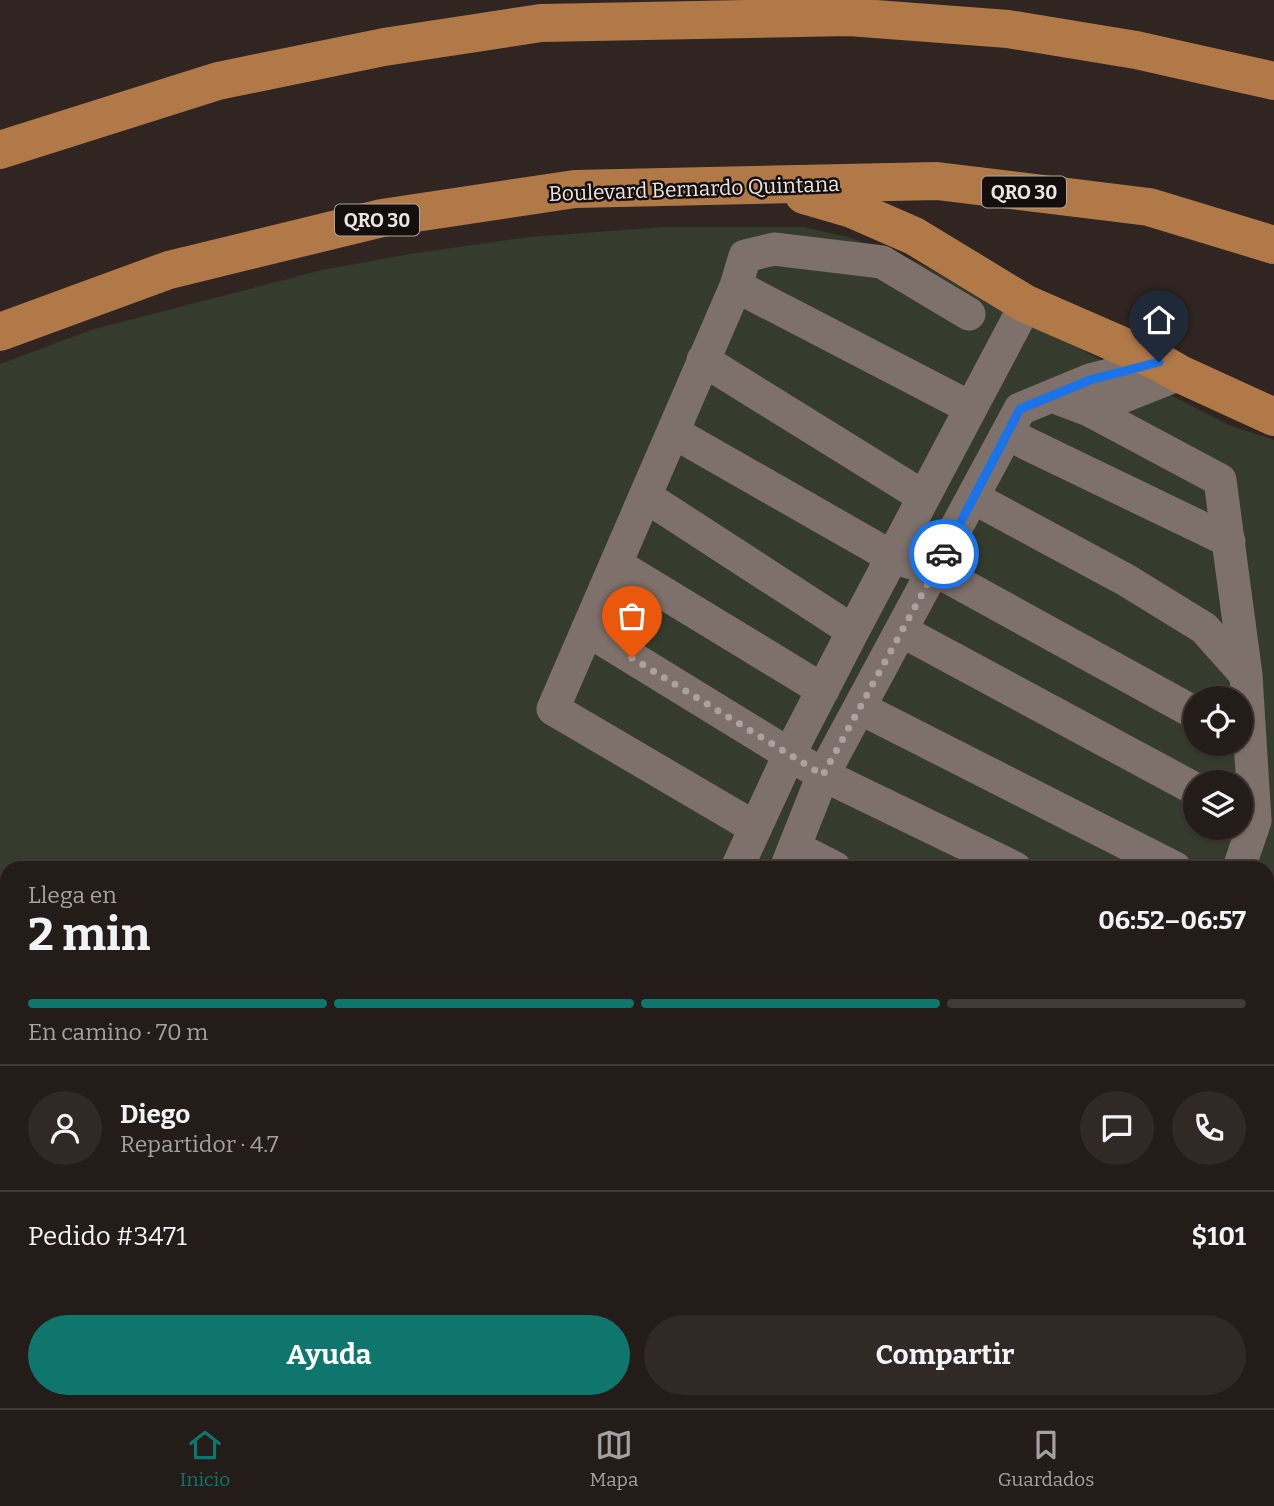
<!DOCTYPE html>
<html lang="es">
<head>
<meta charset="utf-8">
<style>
	:root { --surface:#241c18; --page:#302925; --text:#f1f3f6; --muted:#a3a1a2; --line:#413a37; --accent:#0f766e }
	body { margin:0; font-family:Bitter,serif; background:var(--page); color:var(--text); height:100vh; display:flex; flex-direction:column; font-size:26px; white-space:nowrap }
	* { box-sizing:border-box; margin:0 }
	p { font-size:23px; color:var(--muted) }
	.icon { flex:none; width:38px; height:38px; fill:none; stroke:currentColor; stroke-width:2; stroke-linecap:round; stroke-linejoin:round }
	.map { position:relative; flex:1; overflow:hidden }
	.side { position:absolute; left:0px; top:861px; width:1274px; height:548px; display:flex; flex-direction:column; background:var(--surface); border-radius:21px 21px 0 0; box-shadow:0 2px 5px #0004,0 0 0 2px var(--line) }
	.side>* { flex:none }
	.controls { position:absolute; left:1183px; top:686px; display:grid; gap:14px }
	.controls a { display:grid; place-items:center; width:70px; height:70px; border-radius:50%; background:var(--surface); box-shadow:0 2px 5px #0004,0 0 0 2px var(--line); font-size:35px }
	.pin { position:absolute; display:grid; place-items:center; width:60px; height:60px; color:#fff; margin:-72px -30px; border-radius:50% 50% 50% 0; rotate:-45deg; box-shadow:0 0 7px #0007 }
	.pin .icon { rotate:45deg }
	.courier { position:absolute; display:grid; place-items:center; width:70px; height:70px; margin:-35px; border:5px solid #1a73e8; border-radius:50%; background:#fff; color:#222; box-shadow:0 2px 9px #0007 }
	.summary em { font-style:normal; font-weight:700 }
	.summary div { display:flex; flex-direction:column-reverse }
	.summary { display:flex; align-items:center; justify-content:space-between; height:119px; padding:0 28px }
	h1 { font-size:46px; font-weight:700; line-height:52px }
	.bar { display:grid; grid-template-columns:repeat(4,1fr); gap:10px 7px; align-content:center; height:84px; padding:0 28px }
	.bar i { height:9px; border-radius:5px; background:var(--line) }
	.bar .on { background:var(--accent) }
	.bar p { grid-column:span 4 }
	.line { display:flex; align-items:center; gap:18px; padding:0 28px; border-top:2px solid var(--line) }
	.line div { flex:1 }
	.round { display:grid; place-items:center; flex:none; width:74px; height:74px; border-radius:37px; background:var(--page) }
	.primary-button { display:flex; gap:14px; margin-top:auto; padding:14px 28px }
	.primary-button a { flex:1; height:80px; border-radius:42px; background:var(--accent); color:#fff; font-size:28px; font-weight:700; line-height:80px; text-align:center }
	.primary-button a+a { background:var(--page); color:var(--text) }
	.tab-bar { display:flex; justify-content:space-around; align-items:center; height:98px; border-top:2px solid var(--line); background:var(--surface); font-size:19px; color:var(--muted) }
	.tab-bar a { display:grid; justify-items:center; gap:4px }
	.tab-bar .on { color:var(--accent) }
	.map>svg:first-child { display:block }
	.green { fill:#363c2d; fill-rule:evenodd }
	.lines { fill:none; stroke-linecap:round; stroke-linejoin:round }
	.path { stroke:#7f7571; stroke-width:4.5; stroke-dasharray:5 3.5; stroke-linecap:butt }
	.minor { stroke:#7e706a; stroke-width:33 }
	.highway { stroke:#b17848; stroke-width:38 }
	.done { stroke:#aba29d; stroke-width:7; stroke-dasharray:0 12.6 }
	.route { stroke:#1a73e8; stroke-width:9 }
	.labels { text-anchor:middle; stroke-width:5; stroke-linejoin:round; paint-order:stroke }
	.shield { fill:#140f0d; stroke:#aca5a1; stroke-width:2 }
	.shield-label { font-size:19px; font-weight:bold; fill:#ede5e1 }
	.street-label { font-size:21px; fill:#ede5e1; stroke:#140f0d }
</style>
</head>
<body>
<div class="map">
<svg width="1274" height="1408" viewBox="0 0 1274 1408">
	<rect width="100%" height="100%" fill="#302520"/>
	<path class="green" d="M664,227H803L848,237L913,260L1019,318L1231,426L1274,440V1260L1267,1274V868H7V1402H1181L1177,1408H0V364L91,330L322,270L410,254L530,237ZM1195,698H1241V744H1195ZM1195,782H1241V828H1195Z"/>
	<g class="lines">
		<path class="path" d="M0,1081L7,1083
			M453,1402L459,1408"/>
		<path class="minor" d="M736,286L971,408
			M703,360L924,497
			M1052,396L1089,410L1220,480L1246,675L1255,821L1239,868
			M1089,410L1180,374
			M673,432L892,557L935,570L1195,713
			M1007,434L1229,541
			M645,496L853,631
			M974,498L1126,580L1204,628L1246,675
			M616,564L823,690
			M587,630L823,775L1015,868
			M902,631L1195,789
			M860,708L1175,868
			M754,827L553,709L736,286L745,256L774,249L882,262L969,314
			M796,848L835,868
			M737,868L789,755L853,631L1026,304
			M786,868L823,775L1020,409L1090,380L1159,362
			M1267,1030L1274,1025
			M1267,1092L1274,1069
			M1267,1274L1274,1260
			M1267,1339L1274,1343
			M555,1402L563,1408
			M935,1408L939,1402
			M971,1408L974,1402
			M1102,1408L1106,1402
			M1177,1408L1181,1402"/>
		<path class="highway" d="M0,150L218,81L384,47L541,23L849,17L1008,29L1136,50L1274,81
			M804,195L852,209L914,236L1026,304L1159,362L1180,374L1274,417
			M0,332L169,270L382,218L575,189L937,181L1149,207L1274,245"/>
	</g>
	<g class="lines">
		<path class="done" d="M632,658L823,775L944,554"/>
		<path class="route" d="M944,554L1020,409L1090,380L1159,362"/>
	</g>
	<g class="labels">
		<g class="shield">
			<rect x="982" y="176.5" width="84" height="31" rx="5"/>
			<rect x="335" y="204.5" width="84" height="31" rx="5"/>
		</g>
		<g class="shield-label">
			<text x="1024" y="199">QRO 30</text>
			<text x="377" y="227">QRO 30</text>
		</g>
		<g class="street-label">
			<text transform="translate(694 189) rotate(-2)" y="7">Boulevard Bernardo Quintana</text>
		</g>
	</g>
</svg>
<div class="controls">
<a><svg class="icon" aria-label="locate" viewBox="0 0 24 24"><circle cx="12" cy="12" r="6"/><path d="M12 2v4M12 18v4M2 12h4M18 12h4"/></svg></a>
<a><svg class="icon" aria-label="layers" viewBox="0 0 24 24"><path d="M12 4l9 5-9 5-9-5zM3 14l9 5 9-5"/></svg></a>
</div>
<div class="pin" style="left:632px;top:658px;background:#ea580c"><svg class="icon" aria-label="bag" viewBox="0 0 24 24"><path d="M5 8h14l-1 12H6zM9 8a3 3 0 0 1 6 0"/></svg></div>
<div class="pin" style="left:1159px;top:362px;background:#1f2937"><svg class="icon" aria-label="home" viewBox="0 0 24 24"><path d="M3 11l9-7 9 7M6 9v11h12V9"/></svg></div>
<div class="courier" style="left:944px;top:554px"><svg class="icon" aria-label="car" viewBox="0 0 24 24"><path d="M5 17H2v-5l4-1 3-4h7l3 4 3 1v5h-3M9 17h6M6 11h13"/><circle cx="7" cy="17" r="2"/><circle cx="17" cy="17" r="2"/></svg></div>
<section class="side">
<div class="summary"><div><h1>2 min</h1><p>Llega en</p></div><em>06:52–06:57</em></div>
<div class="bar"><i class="on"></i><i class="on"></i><i class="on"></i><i></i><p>En camino · 70 m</p></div>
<div class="line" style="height:126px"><a class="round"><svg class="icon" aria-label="person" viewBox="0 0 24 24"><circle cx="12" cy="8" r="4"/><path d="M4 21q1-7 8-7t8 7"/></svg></a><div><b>Diego</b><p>Repartidor · 4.7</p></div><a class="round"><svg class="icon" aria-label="chat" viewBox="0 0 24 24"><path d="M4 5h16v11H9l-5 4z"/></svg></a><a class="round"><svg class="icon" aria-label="phone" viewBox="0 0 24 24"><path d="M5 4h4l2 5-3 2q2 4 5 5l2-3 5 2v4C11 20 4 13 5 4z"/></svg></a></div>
<div class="line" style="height:91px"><div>Pedido #3471</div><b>$101</b></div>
<div class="primary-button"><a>Ayuda</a><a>Compartir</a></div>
</section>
</div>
<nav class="tab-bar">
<a class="on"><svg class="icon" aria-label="home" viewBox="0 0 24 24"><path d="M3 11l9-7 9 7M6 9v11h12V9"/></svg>Inicio</a>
<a><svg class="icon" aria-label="map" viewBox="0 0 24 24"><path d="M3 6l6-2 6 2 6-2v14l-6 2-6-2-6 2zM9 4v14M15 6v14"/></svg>Mapa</a>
<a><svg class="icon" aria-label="saved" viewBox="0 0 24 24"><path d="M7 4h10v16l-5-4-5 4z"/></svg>Guardados</a>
</nav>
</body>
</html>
